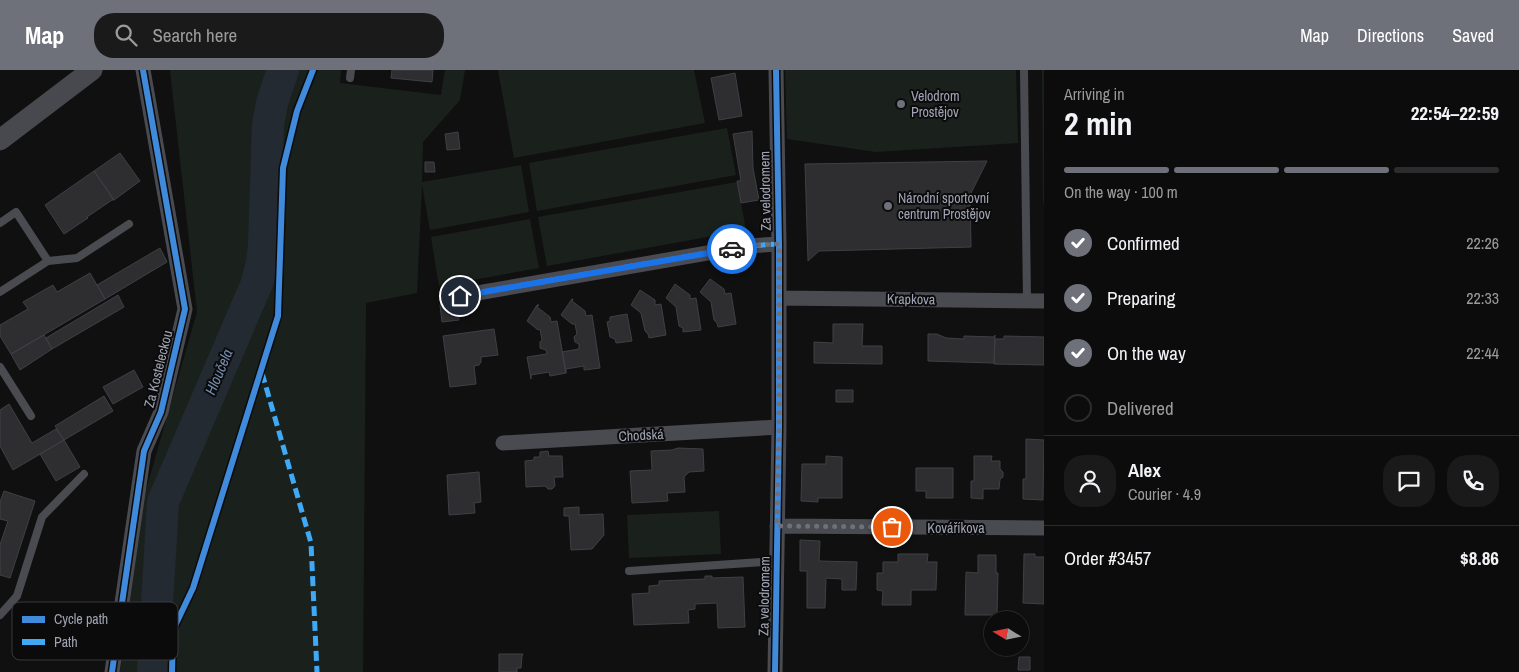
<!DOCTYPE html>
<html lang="en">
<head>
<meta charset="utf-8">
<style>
	:root { --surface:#0c0c0d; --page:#1a1a1b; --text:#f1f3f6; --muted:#9a9b9d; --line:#2c2c2e; --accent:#6e707a }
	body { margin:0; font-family:"Archivo Narrow",sans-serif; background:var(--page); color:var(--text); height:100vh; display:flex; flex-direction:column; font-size:19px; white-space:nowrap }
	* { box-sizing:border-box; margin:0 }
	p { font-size:16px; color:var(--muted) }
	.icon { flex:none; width:28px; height:28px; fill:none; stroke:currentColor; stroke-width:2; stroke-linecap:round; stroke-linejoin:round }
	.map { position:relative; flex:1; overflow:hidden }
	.drawer { display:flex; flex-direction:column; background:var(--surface); width:475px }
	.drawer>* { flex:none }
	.needle { width:32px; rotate:280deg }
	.tools { position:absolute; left:984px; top:541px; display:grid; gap:10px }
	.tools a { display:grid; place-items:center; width:45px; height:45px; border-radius:50%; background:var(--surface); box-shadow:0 1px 4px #0004,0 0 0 1px var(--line); font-size:25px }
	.pin { position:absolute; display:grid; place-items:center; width:42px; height:42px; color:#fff; margin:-21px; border:2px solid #fff; border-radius:50%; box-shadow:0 1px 5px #0007 }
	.courier { position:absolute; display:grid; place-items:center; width:50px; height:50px; margin:-25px; border:4px solid #1a73e8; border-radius:50%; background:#fff; color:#222; box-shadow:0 1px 6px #0007 }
	.head em { font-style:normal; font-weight:800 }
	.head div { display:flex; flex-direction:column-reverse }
	.head { display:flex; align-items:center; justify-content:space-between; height:85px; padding:0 20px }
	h1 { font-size:32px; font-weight:800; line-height:38px }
	.bar { display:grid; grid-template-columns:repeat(4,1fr); gap:8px 5px; align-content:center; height:60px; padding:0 20px }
	.bar i { height:6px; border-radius:4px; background:var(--line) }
	.bar .active { background:var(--accent) }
	.bar p { grid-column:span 4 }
	.line { display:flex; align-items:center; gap:12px; padding:0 20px; border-top:1px solid var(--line) }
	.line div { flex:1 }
	.round { display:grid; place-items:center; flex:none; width:52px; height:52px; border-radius:20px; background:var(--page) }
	ol { padding:0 20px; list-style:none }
	li { display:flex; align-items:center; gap:15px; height:55px }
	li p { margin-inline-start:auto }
	li .icon { padding:5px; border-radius:50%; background:var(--accent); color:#fff; stroke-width:4 }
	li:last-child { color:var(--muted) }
	li i { width:28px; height:28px; border:2px solid var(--line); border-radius:50% }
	header { display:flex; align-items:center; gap:30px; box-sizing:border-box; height:70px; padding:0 25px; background:var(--accent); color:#fff }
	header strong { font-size:24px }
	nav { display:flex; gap:28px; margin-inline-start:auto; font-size:18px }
	.search { width:350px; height:45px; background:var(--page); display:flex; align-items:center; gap:12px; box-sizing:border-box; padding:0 18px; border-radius:20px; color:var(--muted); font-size:19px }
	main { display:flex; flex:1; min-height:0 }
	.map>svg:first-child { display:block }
	.green { fill:#1a211c }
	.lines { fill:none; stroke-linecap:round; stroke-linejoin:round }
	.river { stroke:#242a32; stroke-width:32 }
	.building { fill:#2e2e30; stroke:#3f4045 }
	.lane { stroke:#4a4b51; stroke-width:8 }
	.street { stroke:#4a4b51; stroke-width:15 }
	.secondary { stroke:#48494e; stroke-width:21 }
	.quiet { stroke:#3fa9f5; stroke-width:5; stroke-dasharray:10 5; stroke-linecap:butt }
	.cycleway-casing { stroke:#0b0b0c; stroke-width:9 }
	.cycleway { stroke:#408adc; stroke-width:6 }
	.done { stroke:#6e707a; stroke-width:5; stroke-dasharray:0 9 }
	.route { stroke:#1a73e8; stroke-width:6 }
	.poi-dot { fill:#6e707a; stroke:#0b0b0c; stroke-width:2 }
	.labels { text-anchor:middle; stroke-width:4; stroke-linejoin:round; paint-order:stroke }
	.poi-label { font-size:14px; fill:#a0a3b3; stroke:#0b0b0c; text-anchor:start }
	.street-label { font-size:14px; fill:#a0a3b3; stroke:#0b0b0c }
	.water-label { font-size:15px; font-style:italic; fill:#748db2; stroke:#0b0b0c }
	.key { fill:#0b0b0c; stroke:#38393e; stroke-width:1 }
	.key-label { font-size:14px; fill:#a0a3b3 }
</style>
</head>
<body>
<header>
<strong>Map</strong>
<div class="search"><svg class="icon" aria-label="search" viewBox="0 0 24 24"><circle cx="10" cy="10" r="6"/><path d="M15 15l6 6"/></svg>Search here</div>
<nav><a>Map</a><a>Directions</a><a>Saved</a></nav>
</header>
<main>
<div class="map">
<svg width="1044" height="602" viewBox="0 0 1044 602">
	<rect width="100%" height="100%" fill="#101011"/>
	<path class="green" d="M170,0H341L340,13L441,25L445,0H465L460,30L423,72L422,112L521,95L529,142L430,160L422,115L417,223L366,233L363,602H120L144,427L197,242Z
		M498,0H694L705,53L514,88Z
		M785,0H1016L1018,73L876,82L787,69Z
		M1042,0H1044V133H1043Z
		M727,58L736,105L537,141L529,93Z
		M737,112L746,160L547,196L538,147Z
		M530,149L539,198L439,216L431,167Z
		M719,441L721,484L629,488L627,445Z"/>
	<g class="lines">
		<path class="river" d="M153,602L163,432L257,213L262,193L264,176L268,55L272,33L283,0"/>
	</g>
	<path class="building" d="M392,0H433L432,12L391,8Z
		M735,3L742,46L719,50L711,8Z
		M752,61L753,98L759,130L741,133L737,111H741L733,64Z
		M458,62L460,79L447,80L445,64Z
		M120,83L140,111L114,130L94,101Z
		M987,91L970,125L971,177L819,181L808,191L805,94Z
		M425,92H434L435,102H425Z
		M94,101L114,130H112L87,147L88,148L64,164L45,135Z
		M160,178L167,192L105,229L97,215Z
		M90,203L105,229L11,284L0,266V255L28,239L23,232L53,215L57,222Z
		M710,209L724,219L725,224L731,223L736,254L718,257L717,253L714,250L711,232L700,222Z
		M675,214L690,225V229L696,228L701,260L683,262V258L679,256L676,237L666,228Z
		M640,220L655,230V235L661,234L666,265L649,268L648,264L645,261L641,243L631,235Z
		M118,225L124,237L52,279L46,268Z
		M572,229H573L572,231L585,241L586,246L592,245L600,298L584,300V296L566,299V303L562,282L579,279V274L575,272L574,267L577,264L575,254H572L561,245Z
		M457,232L459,250L442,252L440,235Z
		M537,235H539L537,237L550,247L551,252L557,251L566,303L550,306L549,302L531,305V309L527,287L547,284L546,280L540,278V272L542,270L540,259L538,260L527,251Z
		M627,244L632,271L616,273L615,269L610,267L607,252L610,251V247Z
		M833,254H863L862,276H882V294L814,293V272L833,273Z
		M494,259L498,285L481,287V292L479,295L474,296L476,314L450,317L443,266Z
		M928,264H937L946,268L964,269V266L994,267L995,265L994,293L928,291Z
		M44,265L52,279L20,300L11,284Z
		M1004,266L1044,267V295L994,294L995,269H1004Z
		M134,300L143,317L113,334L103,317Z
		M836,320H853V332H836Z
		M104,326L113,341L64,370L55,356Z
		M9,334L32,373L56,359L64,370L13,400L0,376V340Z
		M1026,369L1044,370L1043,430L1023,429V409H1026Z
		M64,370L80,397L56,411L40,384Z
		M678,378L703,379L704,401L689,402L684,407L685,422L667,423L668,431L632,433L630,401L652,400L651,381L672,380Z
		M548,381L549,386H562L563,407H554L555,416L552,419H548L545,416L526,417L525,391L534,390V387H540V382Z
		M826,386L842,387V428H818V432L801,431L802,394H826Z
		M974,386H992L991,391H1000V399L1003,402V407L1000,409L999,419H983V429L971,428V411H974Z
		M916,398H953V428H926V421H916Z
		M479,402L481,432L474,433L475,443L449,445L447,405Z
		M4,421L35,431L10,508L0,505V475L8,451L0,449V432Z
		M579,437V445L603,444L604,465L592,479L571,480L569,446H564V438Z
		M800,470L820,471L819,491L857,492L856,520H842V509L826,508L825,538H807V501H800Z
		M898,484H928L927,492H937L936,520H911V535H882L883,521L877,520V503H883V492H898Z
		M1024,484H1035V487H1044V534L1023,533Z
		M978,485H996V503H998L997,545H965L966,502L978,503Z
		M705,506H712V508L743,507L745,557L718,558L717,533L695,534V539L688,540L689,553L634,555L632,524L649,523V516L659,515V511L705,509Z
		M499,584H523L522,586L521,598H517V602H499Z
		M1019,587H1030V600H1018Z"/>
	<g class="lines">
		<path class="lane" d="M1024,0L1027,231
			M350,8L351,0
			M0,153L16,142L48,191L0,222
			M48,191L77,188L129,154
			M0,297L31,346
			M629,501L777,491
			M0,545L17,526L42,447L84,404"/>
		<path class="street" d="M460,226L748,176L779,174
			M779,228L1044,231
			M503,373L779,357
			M777,456L1044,458
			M112,602L144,381L161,342L185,239L143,0
			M775,602L779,357V174L776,0"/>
		<path class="secondary" d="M0,70L92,0"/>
		<path class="quiet" d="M460,226L748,176L779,174
			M262,303L311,473L317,602"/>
		<g class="cycleway-casing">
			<path id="cycleway" d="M112,602L144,381L161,342L185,239L143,0
				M172,602L173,560L193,518L278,246L283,98L297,41L313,0
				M775,602L779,357V174L776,0"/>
		</g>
		<use href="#cycleway" class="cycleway"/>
	</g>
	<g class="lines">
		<path class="done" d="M732,179L758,175L779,174V357L777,456L892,457"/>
		<path class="route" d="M460,226L732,179"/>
	</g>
	<g class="poi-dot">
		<circle cx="901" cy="34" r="5"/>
		<circle cx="888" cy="136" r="5"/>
	</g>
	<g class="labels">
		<g class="poi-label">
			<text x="911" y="31">Velodrom<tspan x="911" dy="16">Prostějov</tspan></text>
			<text x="898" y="133">Národní sportovní<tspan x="898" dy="16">centrum Prostějov</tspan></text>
		</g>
		<g class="street-label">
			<text transform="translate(765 121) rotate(-91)" y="5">Za velodromem</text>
			<text transform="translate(911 229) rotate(1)" y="5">Krapkova</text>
			<text transform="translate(158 299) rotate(-76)" y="5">Za Kosteleckou</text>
			<text transform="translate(641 365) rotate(-3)" y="5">Chodská</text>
			<text x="956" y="463">Kováříkova</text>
			<text transform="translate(764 526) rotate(-89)" y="5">Za velodromem</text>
		</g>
		<g class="water-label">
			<text transform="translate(219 302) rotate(-67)" y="5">Hloučela</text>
		</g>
	</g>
	<rect x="12" y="532" width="166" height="58" rx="8" class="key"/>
	<rect x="22" y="546" width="23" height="7" fill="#408adc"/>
	<rect x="22" y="569" width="23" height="6" fill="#3fa9f5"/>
	<g class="key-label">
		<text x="54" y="554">Cycle path</text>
		<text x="54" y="577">Path</text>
	</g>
</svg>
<div class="tools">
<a><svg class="needle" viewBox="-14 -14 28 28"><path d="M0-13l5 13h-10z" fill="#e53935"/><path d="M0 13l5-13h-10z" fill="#9a9b9d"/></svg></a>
</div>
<div class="pin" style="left:892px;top:457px;background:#ea580c"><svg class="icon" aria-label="bag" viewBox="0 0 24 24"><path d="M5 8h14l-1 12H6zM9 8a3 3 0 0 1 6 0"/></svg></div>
<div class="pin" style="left:460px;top:226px;background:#1f2937"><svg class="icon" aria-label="home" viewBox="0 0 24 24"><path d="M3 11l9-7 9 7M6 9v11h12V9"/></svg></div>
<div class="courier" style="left:732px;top:179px"><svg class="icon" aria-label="car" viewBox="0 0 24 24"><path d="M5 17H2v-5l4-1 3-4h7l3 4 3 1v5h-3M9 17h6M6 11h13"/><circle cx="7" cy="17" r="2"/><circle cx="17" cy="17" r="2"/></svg></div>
</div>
<section class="drawer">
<div class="head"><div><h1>2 min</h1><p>Arriving in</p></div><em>22:54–22:59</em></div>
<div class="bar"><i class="active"></i><i class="active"></i><i class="active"></i><i></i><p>On the way · 100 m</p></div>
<ol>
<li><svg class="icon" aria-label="check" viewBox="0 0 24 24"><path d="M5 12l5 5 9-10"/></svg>Confirmed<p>22:26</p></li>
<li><svg class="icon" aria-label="check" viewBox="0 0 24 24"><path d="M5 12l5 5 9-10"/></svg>Preparing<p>22:33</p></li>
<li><svg class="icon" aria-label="check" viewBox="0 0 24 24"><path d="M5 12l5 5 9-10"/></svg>On the way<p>22:44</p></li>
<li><i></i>Delivered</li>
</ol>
<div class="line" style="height:90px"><a class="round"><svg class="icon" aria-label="person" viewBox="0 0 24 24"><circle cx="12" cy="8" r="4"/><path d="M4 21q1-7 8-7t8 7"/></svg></a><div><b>Alex</b><p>Courier · 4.9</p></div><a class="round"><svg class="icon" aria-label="chat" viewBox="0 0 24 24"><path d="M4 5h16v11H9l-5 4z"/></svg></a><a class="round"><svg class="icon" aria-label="phone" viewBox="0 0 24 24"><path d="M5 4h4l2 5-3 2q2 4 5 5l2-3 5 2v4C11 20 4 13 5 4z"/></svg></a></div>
<div class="line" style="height:65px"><div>Order #3457</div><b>$8.86</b></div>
</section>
</main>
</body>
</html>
